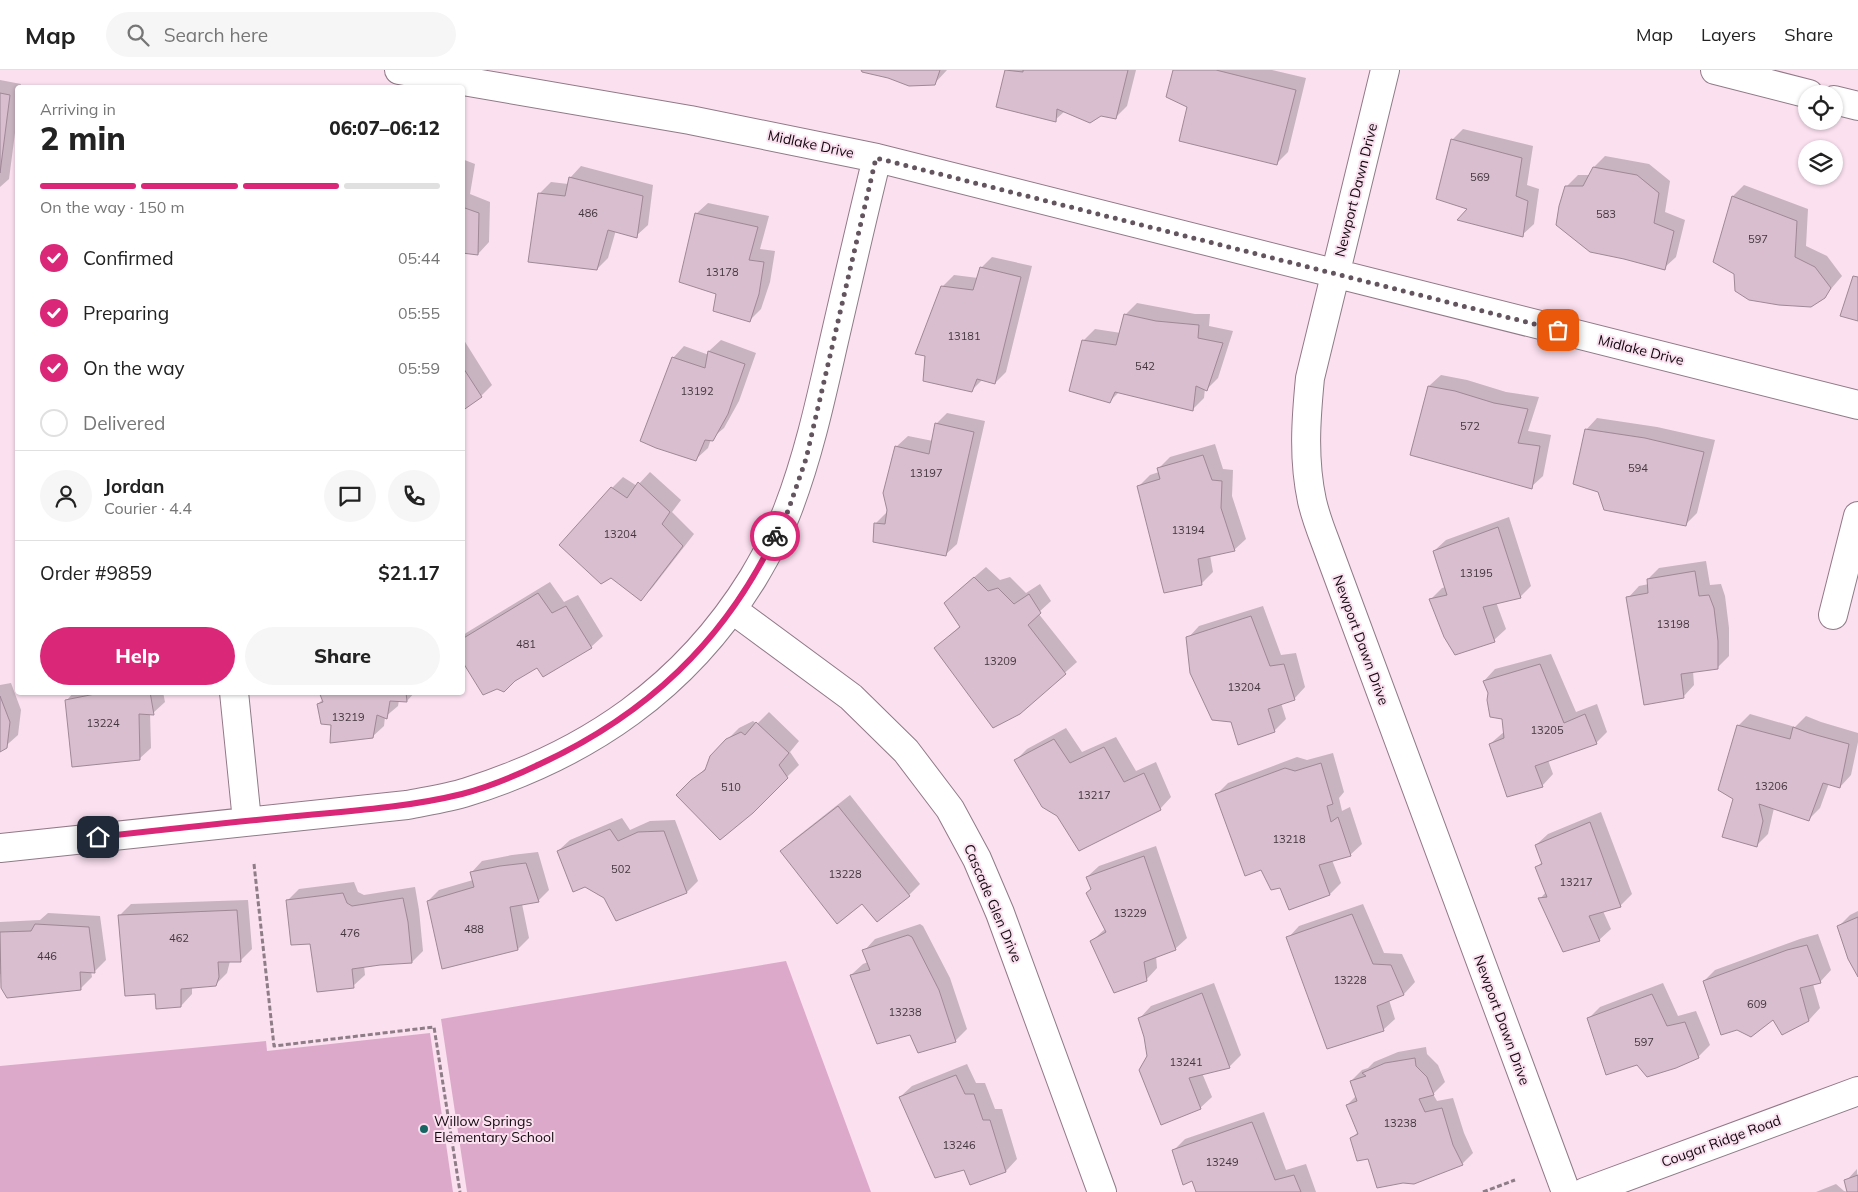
<!DOCTYPE html>
<html lang="en">
<head>
<meta charset="utf-8">
<style>
	:root { --surface:#fff; --page:#f6f6f6; --text:#222; --muted:#767676; --line:#e0e0e0; --accent:#db2777 }
	body { margin:0; font-family:Mulish,sans-serif; background:var(--page); color:var(--text); height:100vh; display:flex; flex-direction:column; font-size:19px; white-space:nowrap }
	* { box-sizing:border-box; margin:0 }
	p { font-size:16px; color:var(--muted) }
	.icon { flex:none; width:28px; height:28px; fill:none; stroke:currentColor; stroke-width:2; stroke-linecap:round; stroke-linejoin:round }
	.map { position:relative; flex:1; overflow:hidden }
	.sheet { position:absolute; left:15px; top:15px; width:450px; height:610px; display:flex; flex-direction:column; background:var(--surface); border-radius:5px; box-shadow:0 1px 4px #0004 }
	.sheet>* { flex:none }
	.controls { position:absolute; left:1798px; top:15px; display:grid; gap:10px }
	.controls a { display:grid; place-items:center; width:45px; height:45px; border-radius:50%; background:var(--surface); box-shadow:0 1px 4px #0004; font-size:25px }
	.pin { position:absolute; display:grid; place-items:center; width:42px; height:42px; color:#fff; margin:-21px; border-radius:10px; box-shadow:0 2px 8px #0006 }
	.courier { position:absolute; display:grid; place-items:center; width:50px; height:50px; margin:-25px; border:4px solid #db2777; border-radius:50%; background:#fff; color:#222; box-shadow:0 1px 6px #0007 }
	.headline em { font-style:normal; font-weight:800 }
	.headline div { display:flex; flex-direction:column-reverse }
	.headline { display:flex; align-items:center; justify-content:space-between; height:85px; padding:0 25px }
	h1 { font-size:32px; font-weight:800; line-height:38px }
	.bar { display:grid; grid-template-columns:repeat(4,1fr); gap:8px 5px; align-content:center; height:60px; padding:0 25px }
	.bar i { height:6px; border-radius:4px; background:var(--line) }
	.bar .selected { background:var(--accent) }
	.bar p { grid-column:span 4 }
	.line { display:flex; align-items:center; gap:12px; padding:0 25px; border-top:1px solid var(--line) }
	.line div { flex:1 }
	.round { display:grid; place-items:center; flex:none; width:52px; height:52px; border-radius:26px; background:var(--page) }
	ol { padding:0 25px; list-style:none }
	li { display:flex; align-items:center; gap:15px; height:55px }
	li p { margin-inline-start:auto }
	li .icon { padding:5px; border-radius:50%; background:var(--accent); color:#fff; stroke-width:4 }
	li:last-child { color:var(--muted) }
	li i { width:28px; height:28px; border:2px solid var(--line); border-radius:50% }
	.action { display:flex; gap:10px; margin-top:auto; padding:10px 25px }
	.action a { flex:1; height:58px; border-radius:30px; background:var(--accent); color:#fff; font-size:20px; font-weight:800; line-height:58px; text-align:center }
	.action a+a { background:var(--page); color:var(--text) }
	header { display:flex; align-items:center; gap:30px; box-sizing:border-box; height:70px; padding:0 25px; background:var(--surface); border-bottom:1px solid var(--line) }
	header strong { font-size:24px }
	nav { display:flex; gap:28px; margin-inline-start:auto; font-size:18px }
	.search { width:350px; height:45px; background:var(--page); display:flex; align-items:center; gap:12px; box-sizing:border-box; padding:0 18px; border-radius:28px; color:var(--muted); font-size:19px }
	.map>svg:first-child { display:block }
	.green { fill:#dda9ca }
	.shadow { fill:#0003 }
	.building { fill:#d8bece; stroke:#a08897 }
	.lines { fill:none; stroke-linecap:round; stroke-linejoin:round }
	.minor-casing { stroke:#917987; stroke-width:30 }
	.tertiary-casing { stroke:#917987; stroke-width:30 }
	.path { stroke:#8e7c87; stroke-width:3; stroke-dasharray:5 2.5; stroke-linecap:butt }
	.minor { stroke:#fff; stroke-width:28 }
	.tertiary { stroke:#fff; stroke-width:28 }
	.done { stroke:#64545e; stroke-width:5; stroke-dasharray:0 9 }
	.route { stroke:#db2777; stroke-width:6 }
	.poi-dot { fill:#176562; stroke:#fbe0f0; stroke-width:2 }
	.labels { text-anchor:middle; stroke-width:4; stroke-linejoin:round; paint-order:stroke }
	.number-label { font-size:11px; fill:#44363f }
	.street-label { font-size:14px; fill:#12090f; stroke:#fbe0f0 }
	.poi-label { font-size:14px; fill:#12090f; stroke:#fbe0f0; text-anchor:start }
</style>
</head>
<body>
<header>
<strong>Map</strong>
<div class="search"><svg class="icon" aria-label="search" viewBox="0 0 24 24"><circle cx="10" cy="10" r="6"/><path d="M15 15l6 6"/></svg>Search here</div>
<nav><a>Map</a><a>Layers</a><a>Share</a></nav>
</header>
<div class="map">
<svg width="1858" height="1122" viewBox="0 0 1858 1122">
	<rect width="100%" height="100%" fill="#fbe0f0"/>
	<path class="green" d="M786,891L871,1122H467L441,949Z
		M430,963L453,1122H0V996L266,971L267,981Z"/>
	<path class="shadow" d="M863,0H947L934,14L888,7Z
		M1007,0H1136L1127,36L1116,47L1065,41L1055,50L997,36Z
		M1174,0H1272L1306,8L1288,82L1277,93L1188,36Z
		M0,10L21,14L20,18H18V40L9,109L0,117Z
		M1463,59L1533,76L1527,115L1539,119L1534,154L1522,165L1469,138L1452,70Z
		M1605,86L1649,94L1670,111L1665,142L1685,150L1676,187L1664,198L1566,117L1578,105H1590L1594,97Z
		M462,89L475,94L470,124L490,132L489,172L478,184L462,181Z
		M581,96L653,115L648,155L636,166L616,160L608,188L597,199L540,123L551,112L568,114L570,108Z
		M1744,115L1808,139L1806,176L1827,186L1842,206L1824,227L1735,203L1714,192L1733,126Z
		M708,133L769,146L760,179L775,181L770,212L761,239L749,251L717,223L696,144Z
		M992,187L1032,196L1006,302L995,313L983,309L971,321L942,217L954,205L978,208L981,198Z
		M1137,233L1195,244H1210L1209,256L1233,261L1218,308L1207,319L1205,318L1204,328L1192,340L1119,322L1110,331L1083,271L1095,259L1121,263L1125,245Z
		M462,267L492,315L481,326L462,339Z
		M721,270L756,283L739,331L724,358L711,369L708,378L696,389L673,288L684,276L709,285V281Z
		M1441,305L1467,310L1506,322L1539,327L1528,361L1551,365L1543,406L1531,417L1429,316Z
		M947,343L985,351L957,474L945,485L875,454L887,442L896,377L908,366L933,371L936,354Z
		M1597,348L1657,357L1715,370L1697,443L1685,455L1586,360Z
		M1215,374L1223,399L1233,400L1232,426L1246,469L1234,480L1210,485L1213,502L1202,513L1138,417L1150,405L1159,402V398L1170,387Z
		M650,402L681,430L672,442L694,464L652,518L641,529L611,507L612,418L623,407L637,416Z
		M1509,447L1531,516L1520,527L1496,532L1506,559L1494,570L1431,529L1442,518L1446,517L1434,481L1446,470Z
		M1706,491L1710,515L1721,514L1725,526L1729,558V586L1717,598L1693,601L1694,615L1683,627L1628,528L1639,516L1649,514L1648,509L1659,498Z
		M986,497L1000,510L1010,507L1026,523L1040,514L1051,531L1038,543L1077,592L1019,643L936,578L960,556L957,522Z
		M550,512L564,532L578,525L603,566L591,577L462,588V567L466,563Z
		M1263,536L1281,585L1296,583L1305,617L1294,629L1281,633L1286,649L1274,661L1232,651L1188,568L1199,556Z
		M1551,584L1576,642L1597,634L1607,662L1596,673L1548,690L1553,704L1542,716L1490,674L1505,661L1503,648L1484,611L1495,599Z
		M11,613L21,640L18,665L0,681V615Z
		M74,622H163L165,632L153,643H150L151,678L139,689L67,630Z
		M320,622H415L407,631L399,630L398,636L385,647L384,656L372,667L332,654L318,634L323,629Z
		M769,642L799,671L790,682L799,695L752,742L678,725L708,696L727,670L739,658L753,651L757,654Z
		M1750,644L1795,657L1806,646L1821,652L1858,663V672L1851,705L1840,717L1829,713L1820,738L1809,749L1774,738L1768,764L1757,775L1735,728L1738,656Z
		M1066,658L1082,682L1116,667L1136,701L1156,692L1171,727L1160,739L1057,745L1016,690L1027,679Z
		M1333,683L1344,722L1339,728L1342,741L1350,737L1362,774L1350,785L1332,790L1341,813L1330,824L1281,816L1261,799L1217,724L1228,713L1297,687L1307,690Z
		M850,725L920,814L909,825L862,832L782,781L793,770Z
		M1601,742L1632,824L1620,836L1603,841L1611,859L1599,870L1540,829L1546,822L1536,798L1542,792L1536,775L1548,764Z
		M622,748L630,760L650,751L675,750L698,811L687,822L558,781L570,770Z
		M1156,776L1187,868L1175,879L1156,886L1157,898L1146,910L1092,871L1106,858L1087,807L1099,796Z
		M538,782L549,820L538,831L522,834L529,868L518,879L428,831L439,820L473,810L471,803L482,791L512,785Z
		M354,812L358,822L364,825L415,817L419,840L423,881L412,892L364,896L365,905L353,916L311,873L287,831L299,819Z
		M248,830L252,879L240,891H230L227,903L216,914L192,917V924L181,936L156,922L119,846L131,834Z
		M1363,834L1384,883L1402,884L1415,912L1404,924L1389,930L1395,949L1383,960L1288,868L1299,856Z
		M1858,841V905L1839,856L1850,845Z
		M48,843L100,846L106,890L94,902L91,901L92,907L80,919L0,904V852L40,850Z
		M920,854L923,856L950,908L967,959L955,971L911,963L851,905L863,894L868,892L864,881L875,869Z
		M1818,864L1831,900L1820,912L1813,914L1820,938L1809,950L1774,948L1737,959L1704,911L1715,900L1800,869Z
		M1214,913L1241,985L1229,997L1202,1003L1212,1027L1200,1038L1148,986L1146,967L1140,948L1151,936Z
		M1663,913L1678,946L1696,941L1710,975L1698,987L1637,993L1589,948L1600,937Z
		M1426,977L1427,984L1438,995L1445,1012L1433,1024L1437,1031L1453,1028L1464,1063L1473,1083L1462,1094L1369,1087L1351,1069L1358,1062L1347,1035L1356,1026L1351,1011L1362,1000L1368,998L1374,992L1398,982Z
		M967,994L976,1013H985L995,1039H1002L1017,1089L1006,1101L970,1113L964,1099L900,1027L912,1016Z
		M1264,1042L1286,1100L1306,1094L1316,1122H1198L1193,1109L1174,1080L1185,1069Z
		M1857,1099L1858,1122H1816L1836,1114L1844,1121L1848,1122L1846,1111Z"/>
	<path class="building" d="M861,0H940L935,15L909,16L888,8L862,2Z
		M1005,0L1023,2V0H1128L1116,49L1101,46L1090,53L1057,39L1056,52L996,37Z
		M1173,0H1216L1296,20L1277,95L1179,71L1187,37L1166,27Z
		M0,23L10,25L0,103Z
		M1451,69L1522,88L1516,126L1528,131L1523,167L1457,150L1467,139L1436,129Z
		M1593,97L1637,105L1659,123L1654,153L1674,161L1665,200L1624,189L1590,182L1556,155L1559,136L1565,116H1583Z
		M569,107L643,126L637,168L608,160L597,200L528,192L538,123L565,126Z
		M1732,126L1797,151L1795,187L1815,197L1831,218L1825,228L1811,237L1779,235L1749,230L1735,221L1734,204L1713,192Z
		M462,137L479,143L478,185L462,183Z
		M695,143L758,157L749,190L764,192L759,224L750,252L713,241L716,224L679,212Z
		M980,197L1021,207L995,314L977,309L972,322L923,311L925,286L915,284L941,216L973,220Z
		M1853,206L1858,207V251L1840,246Z
		M1124,244L1156,251L1199,255L1198,268L1223,273L1207,321L1196,316L1193,341L1115,322L1110,333L1069,321L1082,270L1116,275Z
		M708,281L745,294L728,344L713,371L705,370L696,391L656,378L640,371L672,287L705,298Z
		M462,296L482,327L462,341Z
		M1428,316L1455,321L1494,333L1528,339L1518,373L1540,376L1532,419L1410,385Z
		M935,353L974,362L946,486L873,472L874,453L885,454L887,440L883,423L895,376L929,384Z
		M1585,359L1645,368L1704,382L1686,456L1604,440L1598,422L1573,414Z
		M1203,385L1212,410L1222,411L1221,438L1235,481L1198,489L1202,515L1164,523L1137,416L1160,409L1157,398Z
		M638,412L670,442L662,454L683,476L641,531L611,508L601,514L559,475L611,417L627,428Z
		M1498,457L1521,528L1483,537L1495,572L1455,585L1444,567L1429,529L1447,525L1433,481Z
		M1695,501L1699,526L1709,525L1714,538L1718,571V599L1681,604L1684,628L1644,635L1626,527L1648,523L1647,509Z
		M974,507L988,521L998,518L1014,534L1029,524L1041,543L1028,555L1066,604L1020,644L993,658L934,578L960,557L944,533Z
		M538,523L552,543L566,536L592,578L543,607L537,598L515,611L504,622L497,619L483,625L462,591V569Z
		M1251,546L1270,596L1284,594L1295,630L1268,639L1275,662L1238,675L1231,652L1212,650L1190,603L1186,567Z
		M1540,594L1564,653L1585,644L1597,674L1535,696L1543,717L1507,727L1489,674L1504,668L1502,649L1490,647L1487,630L1488,623L1483,611Z
		M105,622H150L154,645L139,644L140,690L72,697L65,630Z
		M319,622H406L407,632L390,631L387,649L377,645L373,668L330,673L331,655L321,654L317,634L323,632Z
		M0,626L10,652L7,678L0,682Z
		M756,652L789,683L779,695L788,708L753,743L720,770L676,725L691,710L705,700L710,686L726,669L741,662L745,665Z
		M1737,655L1790,669L1793,657L1809,663L1849,674L1840,718L1823,713L1809,751L1759,734L1763,751L1757,777L1722,767L1733,729L1718,720Z
		M1054,669L1070,693L1104,677L1124,712L1144,703L1161,740L1079,781L1057,746L1042,737L1014,690Z
		M1321,693L1333,734L1327,736L1331,752L1338,747L1351,786L1319,795L1330,825L1289,840L1280,818L1271,820L1261,800L1245,806L1215,724L1285,698L1295,701Z
		M838,736L910,826L877,852L862,834L837,854L780,781Z
		M1590,752L1621,837L1589,846L1600,871L1563,882L1538,828L1547,827L1535,797L1542,794L1535,775Z
		M610,759L618,771L638,762L664,761L687,823L616,851L604,828L585,817L573,822L557,781Z
		M1144,786L1176,880L1144,892L1147,911L1114,923L1090,871L1106,862L1086,823L1091,819L1086,807Z
		M526,793L539,832L510,837L518,880L442,899L427,831L474,817L470,802L500,796Z
		M343,823L347,833L352,836L403,828L408,852L412,893L380,895L352,899L354,918L317,922L310,874L291,875L286,830Z
		M237,840L241,892H218L219,907L216,916L181,919V937L156,939L155,924L125,926L118,845Z
		M1352,844L1373,894L1391,895L1404,925L1377,936L1384,961L1327,979L1286,867Z
		M1858,847V907L1848,889L1837,856Z
		M35,854L89,857L95,903L80,902L81,920L7,928L1,918L0,862L31,861Z
		M908,865L912,867L939,920L956,972L918,983L910,965L877,974L850,905L870,900L862,880Z
		M1807,875L1821,913L1800,918L1809,951L1782,965L1773,950L1751,967L1737,960L1721,965L1703,911L1787,880Z
		M1202,923L1230,998L1189,1008L1201,1039L1161,1055L1139,1000L1147,986L1144,967L1138,948Z
		M1652,924L1667,956L1685,952L1699,988L1676,998L1647,1007L1637,995L1606,1005L1587,948Z
		M1415,988L1416,996L1427,1007L1434,1025L1419,1029L1425,1042L1442,1038L1453,1075L1463,1095L1414,1114L1403,1113L1377,1118L1368,1089L1357,1091L1350,1068L1358,1064L1346,1035L1357,1031L1350,1011L1366,1006L1362,1003L1385,993Z
		M956,1005L965,1024H974L983,1050H990L1006,1102L970,1115L964,1100L935,1108L899,1027Z
		M1252,1052L1275,1110L1294,1105L1301,1122H1196L1192,1111L1183,1115L1172,1080Z
		M1858,1105V1122H1847L1844,1110Z"/>
	<g class="lines">
		<g class="minor-casing">
			<path id="minor" d="M399,0L690,50L877,88L1858,335
				M1385,0L1310,308C1306,349 1303,389 1312,431C1315,444 1320,458 1325,471L1566,1122
				M733,540L851,627L906,681L950,739L977,789L1000,843L1102,1122
				M1833,545L1858,446
				M234,622L247,751
				M0,778L407,735C427,731 448,728 467,722C588,684 685,618 753,508C766,486 779,463 788,439C809,384 821,328 834,271C848,210 862,149 877,88
				M1585,1122L1858,1021"/>
		</g>
		<g class="tertiary-casing">
			<path id="tertiary" d="M1715,0L1809,24
				M1834,30L1858,36"/>
		</g>
		<path class="path" d="M254,794L274,976L434,957L460,1122
			M1483,1122L1515,1110"/>
		<use href="#minor" class="minor"/>
		<use href="#tertiary" class="tertiary"/>
	</g>
	<g class="lines">
		<path class="done" d="M775,466L788,441L806,389L876,88L1558,260"/>
		<path class="route" d="M98,767C161,760 224,753 287,747C346,741 405,738 462,724C489,717 515,706 540,694C646,645 724,572 775,466"/>
	</g>
	<circle class="poi-dot" cx="424" cy="1059" r="5"/>
	<g class="labels">
		<g class="number-label">
			<text x="1480" y="111">569</text>
			<text x="588" y="147">486</text>
			<text x="1606" y="148">583</text>
			<text x="1758" y="173">597</text>
			<text x="722" y="206">13178</text>
			<text x="964" y="270">13181</text>
			<text x="1145" y="300">542</text>
			<text x="697" y="325">13192</text>
			<text x="1470" y="360">572</text>
			<text x="1638" y="402">594</text>
			<text x="926" y="407">13197</text>
			<text x="1188" y="464">13194</text>
			<text x="620" y="468">13204</text>
			<text x="1476" y="507">13195</text>
			<text x="1673" y="558">13198</text>
			<text x="526" y="578">481</text>
			<text x="1000" y="595">13209</text>
			<text x="1244" y="621">13204</text>
			<text x="348" y="651">13219</text>
			<text x="103" y="657">13224</text>
			<text x="1547" y="664">13205</text>
			<text x="1771" y="720">13206</text>
			<text x="731" y="721">510</text>
			<text x="1094" y="729">13217</text>
			<text x="1289" y="773">13218</text>
			<text x="621" y="803">502</text>
			<text x="845" y="808">13228</text>
			<text x="1576" y="816">13217</text>
			<text x="1130" y="847">13229</text>
			<text x="474" y="863">488</text>
			<text x="350" y="867">476</text>
			<text x="179" y="872">462</text>
			<text x="47" y="890">446</text>
			<text x="1350" y="914">13228</text>
			<text x="1757" y="938">609</text>
			<text x="905" y="946">13238</text>
			<text x="1644" y="976">597</text>
			<text x="1186" y="996">13241</text>
			<text x="1400" y="1057">13238</text>
			<text x="959" y="1079">13246</text>
			<text x="1222" y="1096">13249</text>
		</g>
		<g class="street-label">
			<text transform="translate(811 74) rotate(12)" y="5">Midlake Drive</text>
			<text transform="translate(1356 120) rotate(-76)" y="5">Newport Dawn Drive</text>
			<text transform="translate(1641 280) rotate(14)" y="5">Midlake Drive</text>
			<text transform="translate(1361 570) rotate(70)" y="5">Newport Dawn Drive</text>
			<text transform="translate(993 833) rotate(67)" y="5">Cascade Glen Drive</text>
			<text transform="translate(1502 950) rotate(70)" y="5">Newport Dawn Drive</text>
			<text transform="translate(1721 1071) rotate(-20)" y="5">Cougar Ridge Road</text>
		</g>
		<g class="poi-label">
			<text x="434" y="1056">Willow Springs<tspan x="434" dy="16">Elementary School</tspan></text>
		</g>
	</g>
</svg>
<div class="controls">
<a><svg class="icon" aria-label="locate" viewBox="0 0 24 24"><circle cx="12" cy="12" r="6"/><path d="M12 2v4M12 18v4M2 12h4M18 12h4"/></svg></a>
<a><svg class="icon" aria-label="layers" viewBox="0 0 24 24"><path d="M12 4l9 5-9 5-9-5zM3 14l9 5 9-5"/></svg></a>
</div>
<div class="pin" style="left:1558px;top:260px;background:#ea580c"><svg class="icon" aria-label="bag" viewBox="0 0 24 24"><path d="M5 8h14l-1 12H6zM9 8a3 3 0 0 1 6 0"/></svg></div>
<div class="pin" style="left:98px;top:767px;background:#1f2937"><svg class="icon" aria-label="home" viewBox="0 0 24 24"><path d="M3 11l9-7 9 7M6 9v11h12V9"/></svg></div>
<div class="courier" style="left:775px;top:466px"><svg class="icon" aria-label="bike" viewBox="0 0 24 24"><circle cx="6" cy="16" r="4"/><circle cx="18" cy="16" r="4"/><path d="M6 16l4-8h5l3 8M10 8l3 8H6M13 5h3"/></svg></div>
<section class="sheet">
<div class="headline"><div><h1>2 min</h1><p>Arriving in</p></div><em>06:07–06:12</em></div>
<div class="bar"><i class="selected"></i><i class="selected"></i><i class="selected"></i><i></i><p>On the way · 150 m</p></div>
<ol>
<li><svg class="icon" aria-label="check" viewBox="0 0 24 24"><path d="M5 12l5 5 9-10"/></svg>Confirmed<p>05:44</p></li>
<li><svg class="icon" aria-label="check" viewBox="0 0 24 24"><path d="M5 12l5 5 9-10"/></svg>Preparing<p>05:55</p></li>
<li><svg class="icon" aria-label="check" viewBox="0 0 24 24"><path d="M5 12l5 5 9-10"/></svg>On the way<p>05:59</p></li>
<li><i></i>Delivered</li>
</ol>
<div class="line" style="height:90px"><a class="round"><svg class="icon" aria-label="person" viewBox="0 0 24 24"><circle cx="12" cy="8" r="4"/><path d="M4 21q1-7 8-7t8 7"/></svg></a><div><b>Jordan</b><p>Courier · 4.4</p></div><a class="round"><svg class="icon" aria-label="chat" viewBox="0 0 24 24"><path d="M4 5h16v11H9l-5 4z"/></svg></a><a class="round"><svg class="icon" aria-label="phone" viewBox="0 0 24 24"><path d="M5 4h4l2 5-3 2q2 4 5 5l2-3 5 2v4C11 20 4 13 5 4z"/></svg></a></div>
<div class="line" style="height:65px"><div>Order #9859</div><b>$21.17</b></div>
<div class="action"><a>Help</a><a>Share</a></div>
</section>
</div>
</body>
</html>
